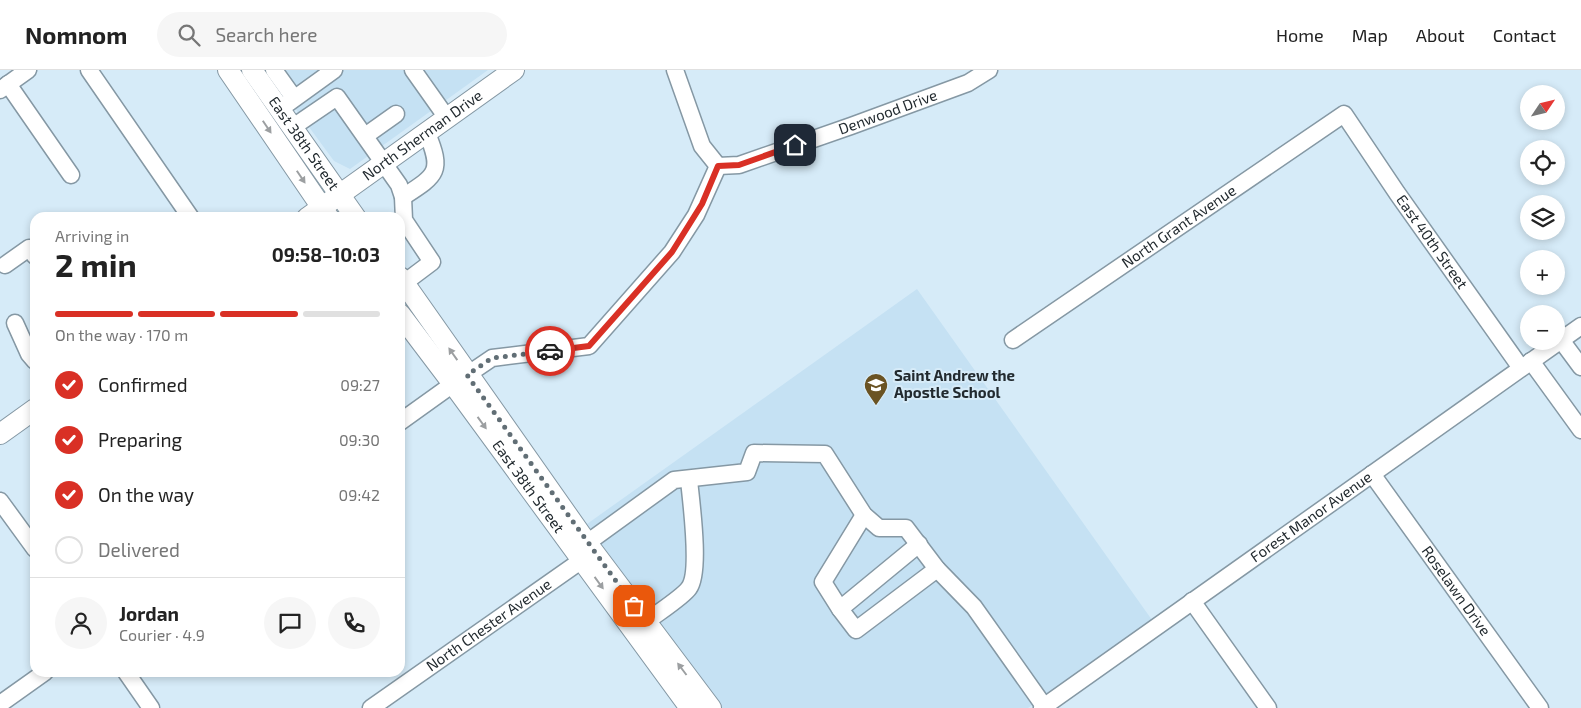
<!DOCTYPE html>
<html lang="en">
<head>
<meta charset="utf-8">
<style>
	:root { --surface:#fff; --page:#f6f6f6; --text:#222; --muted:#767676; --line:#e0e0e0; --accent:#d93025 }
	body { margin:0; font-family:"Exo 2",sans-serif; background:var(--page); color:var(--text); height:100vh; display:flex; flex-direction:column; font-size:19px; white-space:nowrap }
	* { box-sizing:border-box; margin:0 }
	p { font-size:16px; color:var(--muted) }
	.icon { flex:none; width:28px; height:28px; fill:none; stroke:currentColor; stroke-width:2; stroke-linecap:round; stroke-linejoin:round }
	.map { position:relative; flex:1; overflow:hidden }
	.details { position:absolute; left:30px; top:142px; width:375px; height:465px; display:flex; flex-direction:column; background:var(--surface); border-radius:15px; box-shadow:0 2px 8px #0003 }
	.details>* { flex:none }
	.needle { width:32px; rotate:55deg }
	.fabs { position:absolute; left:1520px; top:15px; display:grid; gap:10px }
	.fabs a { display:grid; place-items:center; width:45px; height:45px; border-radius:50%; background:var(--surface); box-shadow:0 2px 8px #0003; font-size:25px }
	.pin { position:absolute; display:grid; place-items:center; width:42px; height:42px; color:#fff; margin:-21px; border-radius:10px; box-shadow:0 2px 8px #0006 }
	.courier { position:absolute; display:grid; place-items:center; width:50px; height:50px; margin:-25px; border:4px solid #d93025; border-radius:50%; background:#fff; color:#222; box-shadow:0 1px 6px #0007 }
	.summary em { font-style:normal; font-weight:700 }
	.summary div { display:flex; flex-direction:column-reverse }
	.summary { display:flex; align-items:center; justify-content:space-between; height:85px; padding:0 25px }
	h1 { font-size:32px; font-weight:700; line-height:38px }
	.bar { display:grid; grid-template-columns:repeat(4,1fr); gap:8px 5px; align-content:center; height:60px; padding:0 25px }
	.bar i { height:6px; border-radius:4px; background:var(--line) }
	.bar .active { background:var(--accent) }
	.bar p { grid-column:span 4 }
	.line { display:flex; align-items:center; gap:12px; padding:0 25px; border-top:1px solid var(--line) }
	.line div { flex:1 }
	.round { display:grid; place-items:center; flex:none; width:52px; height:52px; border-radius:26px; background:var(--page) }
	ol { padding:0 25px; list-style:none }
	li { display:flex; align-items:center; gap:15px; height:55px }
	li p { margin-inline-start:auto }
	li .icon { padding:5px; border-radius:50%; background:var(--accent); color:#fff; stroke-width:4 }
	li:last-child { color:var(--muted) }
	li i { width:28px; height:28px; border:2px solid var(--line); border-radius:50% }
	header { display:flex; align-items:center; gap:30px; box-sizing:border-box; height:70px; padding:0 25px; background:var(--surface); border-bottom:1px solid var(--line) }
	header strong { font-size:24px }
	nav { display:flex; gap:28px; margin-inline-start:auto; font-size:18px }
	.search { width:350px; height:45px; background:var(--page); display:flex; align-items:center; gap:12px; box-sizing:border-box; padding:0 18px; border-radius:28px; color:var(--muted); font-size:19px }
	.map>svg:first-child { display:block }
	.built { fill:#c5e1f3 }
	.lines { fill:none; stroke-linecap:round; stroke-linejoin:round }
	.minor-casing { stroke:#8598a4; stroke-width:19 }
	.major-casing { stroke:#8598a4; stroke-width:22 }
	.minor { stroke:#fff; stroke-width:16 }
	.major { stroke:#fff; stroke-width:20 }
	.oneway { fill:#9c9fa1 }
	.done { stroke:#616e75; stroke-width:5; stroke-dasharray:0 9 }
	.route { stroke:#d93025; stroke-width:6 }
	.labels { text-anchor:middle; stroke-width:4; stroke-linejoin:round; paint-order:stroke }
	.street-label { font-size:15px; fill:#222a2f; stroke:#d6ebf8 }
	.poi-label { font-size:15px; font-weight:bold; fill:#222a2f; stroke:#d6ebf8; text-anchor:start }
</style>
</head>
<body>
<header>
<strong>Nomnom</strong>
<div class="search"><svg class="icon" aria-label="search" viewBox="0 0 24 24"><circle cx="10" cy="10" r="6"/><path d="M15 15l6 6"/></svg>Search here</div>
<nav><a>Home</a><a>Map</a><a>About</a><a>Contact</a></nav>
</header>
<div class="map">
<svg width="1581" height="638" viewBox="0 0 1581 638">
	<rect width="100%" height="100%" fill="#d6ebf8"/>
	<path class="built" d="M267,0H488L350,99L334,91Z
		M917,219L1152,550L1028,638H718L587,454Z"/>
	<g class="lines">
		<g class="minor-casing">
			<g id="minor">
				<path d="M89,0L191,148"/>
				<path d="M274,0L294,28"/>
				<path d="M413,0L447,48"/>
				<path d="M675,0L702,76L718,96"/>
				<path d="M8,14L71,105"/>
				<path d="M0,20L28,0"/>
				<path d="M280,39L334,0"/>
				<path d="M293,57L337,27L399,115L403,127L404,150L432,192L404,213"/>
				<path d="M365,66L396,44"/>
				<path id="s1" d="M718,96L739,95L851,56L968,13L989,0"/>
				<path d="M403,127C437,105 443,102 427,63"/>
				<path d="M5,195L29,178L35,186"/>
				<path d="M15,253L29,284L35,291"/>
				<path id="s2" d="M1013,270L1344,44L1397,123L1521,298"/>
				<path d="M1561,270L1581,297"/>
				<path d="M1531,291L1581,360"/>
				<path d="M467,305L492,288L589,276L672,182L696,145L718,96"/>
				<path d="M400,352L453,314"/>
				<path id="s3" d="M1372,404L1540,638"/>
				<path d="M0,431L35,479"/>
				<path d="M864,445L823,512L840,539L919,474"/>
				<path d="M587,473L674,410L747,402L754,383L825,384L864,445L879,458H906L937,499L974,537L1044,636"/>
				<path d="M1192,531L1268,638"/>
				<path d="M840,539L856,560L937,499"/>
				<path d="M646,552C656,544 683,527 689,518C701,502 691,431 689,410"/>
				<path d="M126,602L151,638"/>
				<path d="M0,634L45,602"/>
				<path id="s4" d="M371,638L582,490"/>
				<path id="s5" d="M1042,638L1581,256"/>
			</g>
		</g>
		<g class="major-casing">
			<g id="major">
				<path d="M228,0L329,148"/>
				<path id="s6" d="M252,0L356,148"/>
				<path id="s7" d="M307,148L514,0"/>
				<path d="M400,207L587,473L711,638"/>
				<path id="s8" d="M400,244L453,314L690,638"/>
				<path d="M0,364L35,339"/>
			</g>
		</g>
		<use href="#minor" class="minor"/>
		<use href="#major" class="major"/>
	</g>
	<defs><path id="oneway-solid" d="M-6-.8H1V-3.2L6.5 0L1 3.2V.8H-6Z" transform="scale(1.25)"/></defs>
	<g class="oneway">
		<use href="#oneway-solid" transform="translate(267 57) rotate(56)"/>
		<use href="#oneway-solid" transform="translate(301 107) rotate(56)"/>
		<use href="#oneway-solid" transform="translate(453 284) rotate(-125)"/>
		<use href="#oneway-solid" transform="translate(482 353) rotate(54)"/>
		<use href="#oneway-solid" transform="translate(599 513) rotate(54)"/>
		<use href="#oneway-solid" transform="translate(682 599) rotate(-127)"/>
	</g>
	<g class="lines">
		<path class="done" d="M550,281L492,288L467,305L634,536"/>
		<path class="route" d="M550,281L589,276L672,182L702,134L718,96L739,95L795,75"/>
	</g>
	<defs>
		<g id="school-pin" transform="scale(1.25)"><path d="M0 17L-7.5 6A9.5 9.5 0 1 1 7.5 6Z" fill="#6a5323" stroke="#d6ebf8"/><path d="M0-5L7-2L0 1L-7-2ZM-4 1L0 2.5L4 1V4Q0 6-4 4Z" fill="#fff"/></g>
	</defs>
	<g fill-rule="evenodd">
		<use href="#school-pin" x="876" y="315"/>
	</g>
	<g class="labels">
		<g class="street-label">
			<text dy="5" stroke="none"><textPath href="#s1" startOffset="179">Denwood Drive</textPath></text>
			<text dy="5" stroke="none"><textPath href="#s7" startOffset="142">North Sherman Drive</textPath></text>
			<text dy="5" stroke="none"><textPath href="#s6" startOffset="90">East 38th Street</textPath></text>
			<text dy="5" stroke="none"><textPath href="#s2" startOffset="201">North Grant Avenue</textPath></text>
			<text dy="5" stroke="none"><textPath href="#s2" startOffset="556">East 40th Street</textPath></text>
			<text dy="5" stroke="none"><textPath href="#s8" startOffset="215">East 38th Street</textPath></text>
			<text dy="5" stroke="none"><textPath href="#s5" startOffset="330">Forest Manor Avenue</textPath></text>
			<text dy="5" stroke="none"><textPath href="#s3" startOffset="144">Roselawn Drive</textPath></text>
			<text dy="5" stroke="none"><textPath href="#s4" startOffset="144">North Chester Avenue</textPath></text>
		</g>
		<g class="poi-label">
			<text x="894" y="311">Saint Andrew the<tspan x="894" dy="17">Apostle School</tspan></text>
		</g>
	</g>
</svg>
<div class="fabs">
<a><svg class="needle" viewBox="-14 -14 28 28"><path d="M0-13l5 13h-10z" fill="#e53935"/><path d="M0 13l5-13h-10z" fill="#767676"/></svg></a>
<a><svg class="icon" aria-label="locate" viewBox="0 0 24 24"><circle cx="12" cy="12" r="6"/><path d="M12 2v4M12 18v4M2 12h4M18 12h4"/></svg></a>
<a><svg class="icon" aria-label="layers" viewBox="0 0 24 24"><path d="M12 4l9 5-9 5-9-5zM3 14l9 5 9-5"/></svg></a>
<a>+</a>
<a>−</a>
</div>
<div class="pin" style="left:634px;top:536px;background:#ea580c"><svg class="icon" aria-label="bag" viewBox="0 0 24 24"><path d="M5 8h14l-1 12H6zM9 8a3 3 0 0 1 6 0"/></svg></div>
<div class="pin" style="left:795px;top:75px;background:#1f2937"><svg class="icon" aria-label="home" viewBox="0 0 24 24"><path d="M3 11l9-7 9 7M6 9v11h12V9"/></svg></div>
<div class="courier" style="left:550px;top:281px"><svg class="icon" aria-label="car" viewBox="0 0 24 24"><path d="M5 17H2v-5l4-1 3-4h7l3 4 3 1v5h-3M9 17h6M6 11h13"/><circle cx="7" cy="17" r="2"/><circle cx="17" cy="17" r="2"/></svg></div>
<section class="details">
<div class="summary"><div><h1>2 min</h1><p>Arriving in</p></div><em>09:58–10:03</em></div>
<div class="bar"><i class="active"></i><i class="active"></i><i class="active"></i><i></i><p>On the way · 170 m</p></div>
<ol>
<li><svg class="icon" aria-label="check" viewBox="0 0 24 24"><path d="M5 12l5 5 9-10"/></svg>Confirmed<p>09:27</p></li>
<li><svg class="icon" aria-label="check" viewBox="0 0 24 24"><path d="M5 12l5 5 9-10"/></svg>Preparing<p>09:30</p></li>
<li><svg class="icon" aria-label="check" viewBox="0 0 24 24"><path d="M5 12l5 5 9-10"/></svg>On the way<p>09:42</p></li>
<li><i></i>Delivered</li>
</ol>
<div class="line" style="height:90px"><a class="round"><svg class="icon" aria-label="person" viewBox="0 0 24 24"><circle cx="12" cy="8" r="4"/><path d="M4 21q1-7 8-7t8 7"/></svg></a><div><b>Jordan</b><p>Courier · 4.9</p></div><a class="round"><svg class="icon" aria-label="chat" viewBox="0 0 24 24"><path d="M4 5h16v11H9l-5 4z"/></svg></a><a class="round"><svg class="icon" aria-label="phone" viewBox="0 0 24 24"><path d="M5 4h4l2 5-3 2q2 4 5 5l2-3 5 2v4C11 20 4 13 5 4z"/></svg></a></div>
</section>
</div>
</body>
</html>
